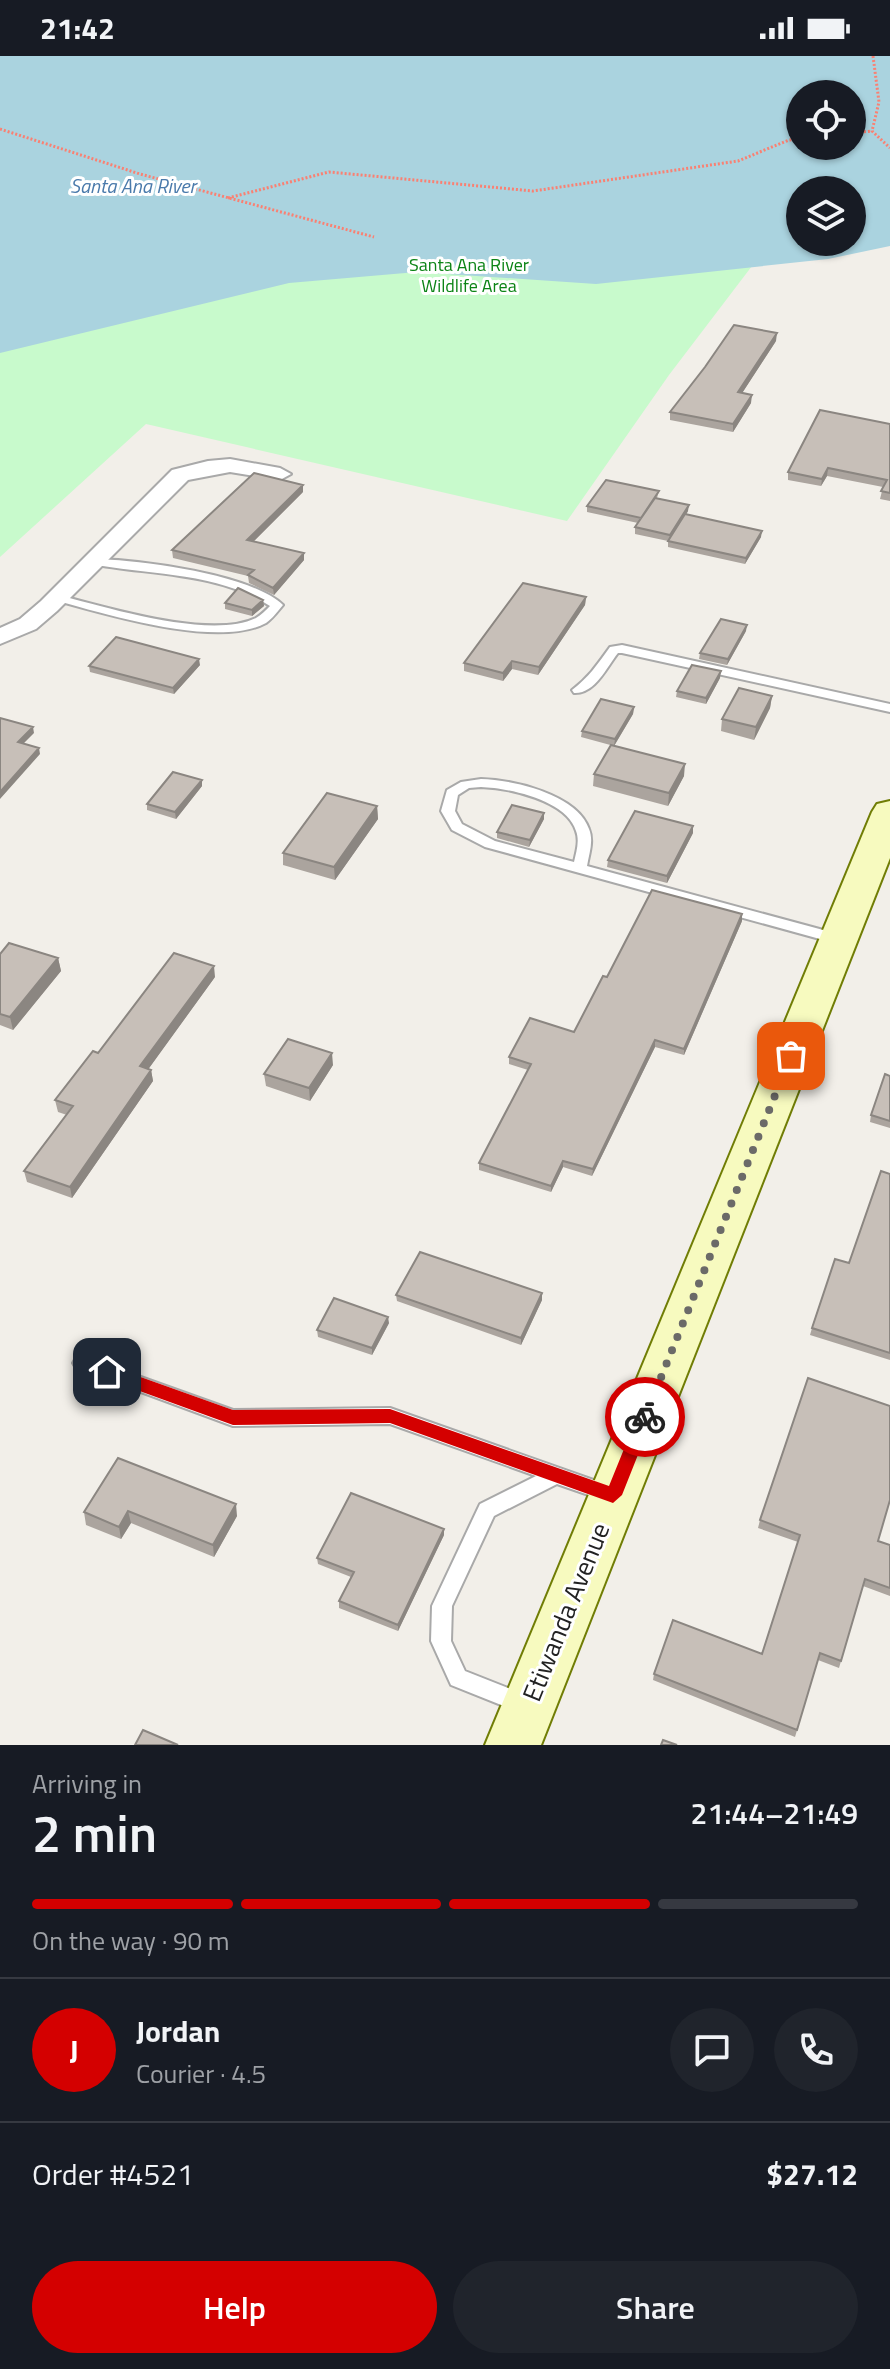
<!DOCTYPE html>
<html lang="en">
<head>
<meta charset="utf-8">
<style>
	:root { --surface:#171b24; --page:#20242c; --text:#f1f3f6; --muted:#9ea1a6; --line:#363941; --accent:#d40000 }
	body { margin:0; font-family:"Titillium Web",sans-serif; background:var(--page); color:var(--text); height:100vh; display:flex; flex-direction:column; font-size:30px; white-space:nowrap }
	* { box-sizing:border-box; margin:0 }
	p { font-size:26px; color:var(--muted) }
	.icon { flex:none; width:44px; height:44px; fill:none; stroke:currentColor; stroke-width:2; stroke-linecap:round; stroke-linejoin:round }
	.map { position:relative; height:1689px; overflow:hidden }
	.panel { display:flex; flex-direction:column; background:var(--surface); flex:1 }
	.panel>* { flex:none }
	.tools { position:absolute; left:786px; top:24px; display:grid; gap:16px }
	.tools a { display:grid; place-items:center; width:80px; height:80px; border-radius:50%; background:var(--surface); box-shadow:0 2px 6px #0004; font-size:40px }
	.pin { position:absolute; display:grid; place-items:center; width:68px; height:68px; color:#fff; margin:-34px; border-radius:16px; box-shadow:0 4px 12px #0006 }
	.courier { position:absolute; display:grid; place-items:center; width:80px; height:80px; margin:-40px; border:6px solid #d40000; border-radius:50%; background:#fff; color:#222; box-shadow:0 2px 10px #0007 }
	.summary em { font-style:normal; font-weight:600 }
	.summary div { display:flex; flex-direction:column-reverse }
	.summary { display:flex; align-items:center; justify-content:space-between; height:136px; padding:0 32px }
	h1 { font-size:52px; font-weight:600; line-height:60px }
	.bar { display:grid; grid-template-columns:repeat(4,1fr); gap:12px 8px; align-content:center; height:96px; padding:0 32px }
	.bar i { height:10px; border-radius:6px; background:var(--line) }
	.bar .on { background:var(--accent) }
	.bar p { grid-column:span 4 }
	.line { display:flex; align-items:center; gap:20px; padding:0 32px; border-top:2px solid var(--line) }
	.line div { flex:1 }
	.round { display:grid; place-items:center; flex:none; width:84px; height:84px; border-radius:42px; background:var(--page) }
	.action { display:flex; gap:16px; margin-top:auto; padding:16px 32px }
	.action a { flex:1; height:92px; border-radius:48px; background:var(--accent); color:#fff; font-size:32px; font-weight:600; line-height:92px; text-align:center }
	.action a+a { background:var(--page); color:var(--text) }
	.status { display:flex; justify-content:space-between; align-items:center; height:56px; padding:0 40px; background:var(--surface); direction:ltr }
	.status svg { height:22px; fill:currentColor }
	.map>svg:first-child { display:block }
	.park { fill:#c8facc; fill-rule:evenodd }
	.water { fill:#aad3df; fill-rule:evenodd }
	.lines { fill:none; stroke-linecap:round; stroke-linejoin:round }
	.lane-casing { stroke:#a9a9a9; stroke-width:4 }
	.street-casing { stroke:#a9a9a9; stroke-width:4 }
	.secondary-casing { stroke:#707d05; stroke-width:4 }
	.path { stroke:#fa8072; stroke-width:3; stroke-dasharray:2 2; stroke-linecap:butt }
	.lane { fill:#fff; fill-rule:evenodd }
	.street { fill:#fff; fill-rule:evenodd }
	.secondary { fill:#f7fabf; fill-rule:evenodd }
	.wall { fill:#aba49e }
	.shaded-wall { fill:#8b8681 }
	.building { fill:#c7bfb8; stroke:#8b8681; stroke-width:2 }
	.route { fill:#d40000 }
	.done { stroke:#6b6a68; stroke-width:8; stroke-dasharray:0 14.4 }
	.labels { text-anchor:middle; stroke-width:6; stroke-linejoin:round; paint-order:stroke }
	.far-park-label { font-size:18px; fill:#0c8416; stroke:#fff }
	.far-water-label { font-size:20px; font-style:italic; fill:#4a7aab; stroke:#fff }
	.near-street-label { font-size:26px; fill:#222; stroke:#fff }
</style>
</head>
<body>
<div class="status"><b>21:42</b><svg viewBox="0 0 49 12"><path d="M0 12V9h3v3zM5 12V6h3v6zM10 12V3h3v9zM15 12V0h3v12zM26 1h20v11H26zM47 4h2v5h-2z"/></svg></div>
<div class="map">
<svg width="890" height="1689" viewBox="0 0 890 1689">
	<rect width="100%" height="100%" fill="#f2efe9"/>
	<path class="park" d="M0,0H890L852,134H800L787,164L669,319L567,465L146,368L0,501ZM800,38H852V90H800Z"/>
	<path class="water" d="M0,0H890V190L828,203L596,228L417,216L289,227L0,297ZM800,38H852V90H800ZM800,134H852V186H800Z"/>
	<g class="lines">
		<g class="lane-casing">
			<path id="lane" d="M95,503C140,504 251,518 283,549C278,555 272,563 266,567C218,593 105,558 54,544V540L58,539C106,551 210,584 256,562C261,559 266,554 270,550C218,516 149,519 91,508V504Z
				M622,589L890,648V656L622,597H618C606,612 595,638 574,637L572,634C589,621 597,609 610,591Z
				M481,723C513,724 577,738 589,773C594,785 589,798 587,810L838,878L845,883L838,888L485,791L452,774L441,755L447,734L461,726ZM481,731C508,732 567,744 576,775C580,785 576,797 574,806L495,785L462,768L455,755L458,739L469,732Z
				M82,1300L233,1354L390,1352L616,1432L618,1438L616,1444L609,1446L557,1428L494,1460L452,1550L451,1585L465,1615L528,1640L531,1647L528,1654L521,1657L451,1629L431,1585L432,1550L480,1448L536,1420L390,1368L233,1370L76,1312L73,1307L76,1302Z"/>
		</g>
		<g class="street-casing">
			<path id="street" d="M230,403L280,412L291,418L280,424L230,416L188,424L57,555L36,573L0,588V572L20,563L41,545L172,414L208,405Z"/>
		</g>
		<g class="secondary-casing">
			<path id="secondary" d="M890,745V802L541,1689H485L872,756L877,748Z"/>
		</g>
		<path class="path" d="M873,0L879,46L872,75L890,92
			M0,73L140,118L374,181
			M852,77L872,75
			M228,142L329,116L533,135L738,105L789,84L800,83"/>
		<use href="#lane" class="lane"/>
		<use href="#street" class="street"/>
		<use href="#secondary" class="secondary"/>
	</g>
	<path class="wall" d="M776,285L742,337L751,347L733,376L670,364V356Z
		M890,368V445L880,443L883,431L827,420L821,430L788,424V416Z
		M659,435L657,442L688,455L686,459L761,481L745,508L668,491V485L635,478V471L638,467L587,456V450Z
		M303,436L254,485L304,504L274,539L249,527L248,520L173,502L172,494Z
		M586,541L585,549L538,619L512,613L503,625L464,615V607Z
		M263,544L264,550L252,560L225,553V547Z
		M746,575L727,609L699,603L700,597Z
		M200,609L174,638L90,616L89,610Z
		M720,622L706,648L676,641L677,635Z
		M772,640L770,652L754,684L721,675L722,663Z
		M634,651L633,658L614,690L581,681L582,675Z
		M594,718L684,720L668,750L593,730Z
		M202,724V730L176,763L147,754V748Z
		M377,750L378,763L335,824L283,809V797Z
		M544,757V763L529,791L497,782V776Z
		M693,777L667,827L607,811L608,804Z
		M742,865L684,999L655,991L592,1120L563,1111L551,1136L479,1114V1107L528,1014L509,1008V1001L574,976L607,921Z
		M0,898L58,902L61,915L13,974L0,969Z
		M215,921L148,1013L151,1014L153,1025L72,1142L27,1126L24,1115L67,1059L58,1056L55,1044L98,997Z
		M333,1009L310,1045L266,1030L264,1018Z
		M890,1020V1072L870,1066L871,1059Z
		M890,1118V1304L810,1279L812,1272L849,1207Z
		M396,1239L542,1244L521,1289L397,1245Z
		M389,1267L372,1299L318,1281L317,1274Z
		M118,1402L237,1460L214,1501L131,1467L121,1483L86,1469L84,1456Z
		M760,1464L878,1485L890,1489V1540L863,1530L839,1612L818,1604L795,1681L653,1624L654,1618L762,1598L798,1486L758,1472Z
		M444,1479L398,1575L339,1552V1545L351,1521L318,1508L317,1502Z"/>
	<path class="shaded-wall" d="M777,277L776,285L737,345L738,336Z
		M752,339L751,347L733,376V368Z
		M828,412L827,420L821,430L822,423Z
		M303,429V436L248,491L247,484Z
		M689,449L688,455L669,485L670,479Z
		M762,475L761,481L745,508L746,502Z
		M304,497V504L274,539L273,532Z
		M586,541L585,549L538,619L539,611Z
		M263,544L264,550L252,560V554Z
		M747,569L746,575L727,609L728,603Z
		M199,603L200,609L174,638L173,632Z
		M512,605V613L503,625V617Z
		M721,615L720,622L706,648V642Z
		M772,640L770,652L754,684L756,671Z
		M634,651L633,658L614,690L615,683Z
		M33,671L34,677L19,692L18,686Z
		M39,692L40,698L0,743V736Z
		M685,708L684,720L668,750L669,737Z
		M202,724V730L176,763L175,756Z
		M377,750L378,763L335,824L334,811Z
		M544,757V763L529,791L530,784Z
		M693,770V777L667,827V820Z
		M742,858V865L684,999V993Z
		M58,902L61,915L13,974L10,961Z
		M214,910L215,921L142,1022L140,1010Z
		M655,984V991L592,1120L593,1113Z
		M332,997L333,1009L310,1045L309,1032Z
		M151,1014L153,1025L72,1142L70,1131Z
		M563,1105V1111L551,1136V1130Z
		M542,1237V1244L521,1289V1282Z
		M388,1261L389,1267L372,1299V1292Z
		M236,1448L237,1460L214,1501L213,1489Z
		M128,1455L131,1467L121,1483L119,1471Z
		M444,1473V1479L398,1575V1569Z"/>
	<path class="building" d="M734,269L777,277L738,336L752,339L733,368L670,356L705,311Z
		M820,354L890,368V437L881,435L887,424L828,412L822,423L788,416Z
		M254,417L303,429L247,484L304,497L273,532L248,519L254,514L172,494Z
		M606,424L659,435L641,462L587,450Z
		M655,442L689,449L670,479L635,471Z
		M685,458L762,475L746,502L668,485Z
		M523,527L586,541L539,611L512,605L503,617L464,607Z
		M238,532L263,544L252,554L225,547Z
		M721,563L747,569L728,603L700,597Z
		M116,581L199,603L173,632L89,610Z
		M692,609L721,615L706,642L677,635Z
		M739,632L772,640L756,671L722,663Z
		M601,643L634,651L615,683L582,675Z
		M0,662L33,671L18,686L39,692L0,736Z
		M611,689L685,708L669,737L594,718Z
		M173,716L202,724L175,756L147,748Z
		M327,737L377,750L334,811L283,797Z
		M512,749L544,757L530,784L497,776Z
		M635,755L693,770L667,820L608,804Z
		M652,834L742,858L684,993L655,984L593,1113L563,1105L551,1130L479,1107L531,1008L509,1001L530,962L574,976L603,920L607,921Z
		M9,887L58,902L10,961L0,958V898Z
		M174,897L214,910L140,1010L151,1014L70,1131L24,1115L73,1050L55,1044L93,995L98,997Z
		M288,983L332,997L309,1032L264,1018Z
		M885,1018L890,1020V1065L871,1059Z
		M881,1115L890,1118V1297L812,1272L835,1203L849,1207Z
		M420,1196L542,1237L521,1282L396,1239Z
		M334,1242L388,1261L372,1292L317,1274Z
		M808,1322L890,1350V1444L878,1485L890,1489V1532L865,1523L841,1605L820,1597L797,1674L654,1618L673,1564L762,1598L800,1479L760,1464Z
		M118,1402L236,1448L213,1489L128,1455L119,1471L84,1456Z
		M351,1437L444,1473L398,1569L339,1545L354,1516L317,1502Z
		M143,1674L178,1689H135Z
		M663,1684L677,1689H661Z"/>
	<path class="route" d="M107,1309L233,1354L390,1353L609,1430L639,1356L645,1354L653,1361L622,1439L613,1447L390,1367L233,1369L101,1321L99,1316L101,1311Z"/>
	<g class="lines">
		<path class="done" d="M645,1361L791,1000"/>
	</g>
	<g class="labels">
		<g class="far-park-label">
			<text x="469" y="215">Santa Ana River<tspan x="469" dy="21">Wildlife Area</tspan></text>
		</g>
		<g class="far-water-label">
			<text x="133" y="137">Santa Ana River</text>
		</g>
		<g class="near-street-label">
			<text transform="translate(566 1556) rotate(-68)" y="9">Etiwanda Avenue</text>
		</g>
	</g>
</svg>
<div class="tools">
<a><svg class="icon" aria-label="locate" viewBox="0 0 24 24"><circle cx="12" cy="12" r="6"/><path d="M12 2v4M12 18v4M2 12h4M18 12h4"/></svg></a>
<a><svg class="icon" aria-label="layers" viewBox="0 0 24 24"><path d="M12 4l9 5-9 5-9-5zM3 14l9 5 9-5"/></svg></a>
</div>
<div class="pin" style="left:791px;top:1000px;background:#ea580c"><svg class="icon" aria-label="bag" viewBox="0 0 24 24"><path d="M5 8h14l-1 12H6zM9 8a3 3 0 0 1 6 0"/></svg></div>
<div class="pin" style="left:107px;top:1316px;background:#1f2937"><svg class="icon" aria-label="home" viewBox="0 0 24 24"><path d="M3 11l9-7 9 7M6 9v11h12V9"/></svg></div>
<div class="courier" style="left:645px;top:1361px"><svg class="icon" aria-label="bike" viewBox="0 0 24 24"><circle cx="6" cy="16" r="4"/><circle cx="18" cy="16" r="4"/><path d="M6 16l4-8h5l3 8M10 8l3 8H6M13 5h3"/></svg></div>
</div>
<section class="panel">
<div class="summary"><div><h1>2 min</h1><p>Arriving in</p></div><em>21:44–21:49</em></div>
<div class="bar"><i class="on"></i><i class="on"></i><i class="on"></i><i></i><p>On the way · 90 m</p></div>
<div class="line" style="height:144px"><b class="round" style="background:var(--accent);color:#fff">J</b><div><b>Jordan</b><p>Courier · 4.5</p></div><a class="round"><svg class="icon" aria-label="chat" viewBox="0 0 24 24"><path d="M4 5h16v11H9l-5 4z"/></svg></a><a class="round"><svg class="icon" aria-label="phone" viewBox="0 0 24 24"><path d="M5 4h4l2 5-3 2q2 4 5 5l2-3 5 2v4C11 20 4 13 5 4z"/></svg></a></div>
<div class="line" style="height:104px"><div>Order #4521</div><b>$27.12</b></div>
<div class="action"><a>Help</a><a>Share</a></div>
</section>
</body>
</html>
